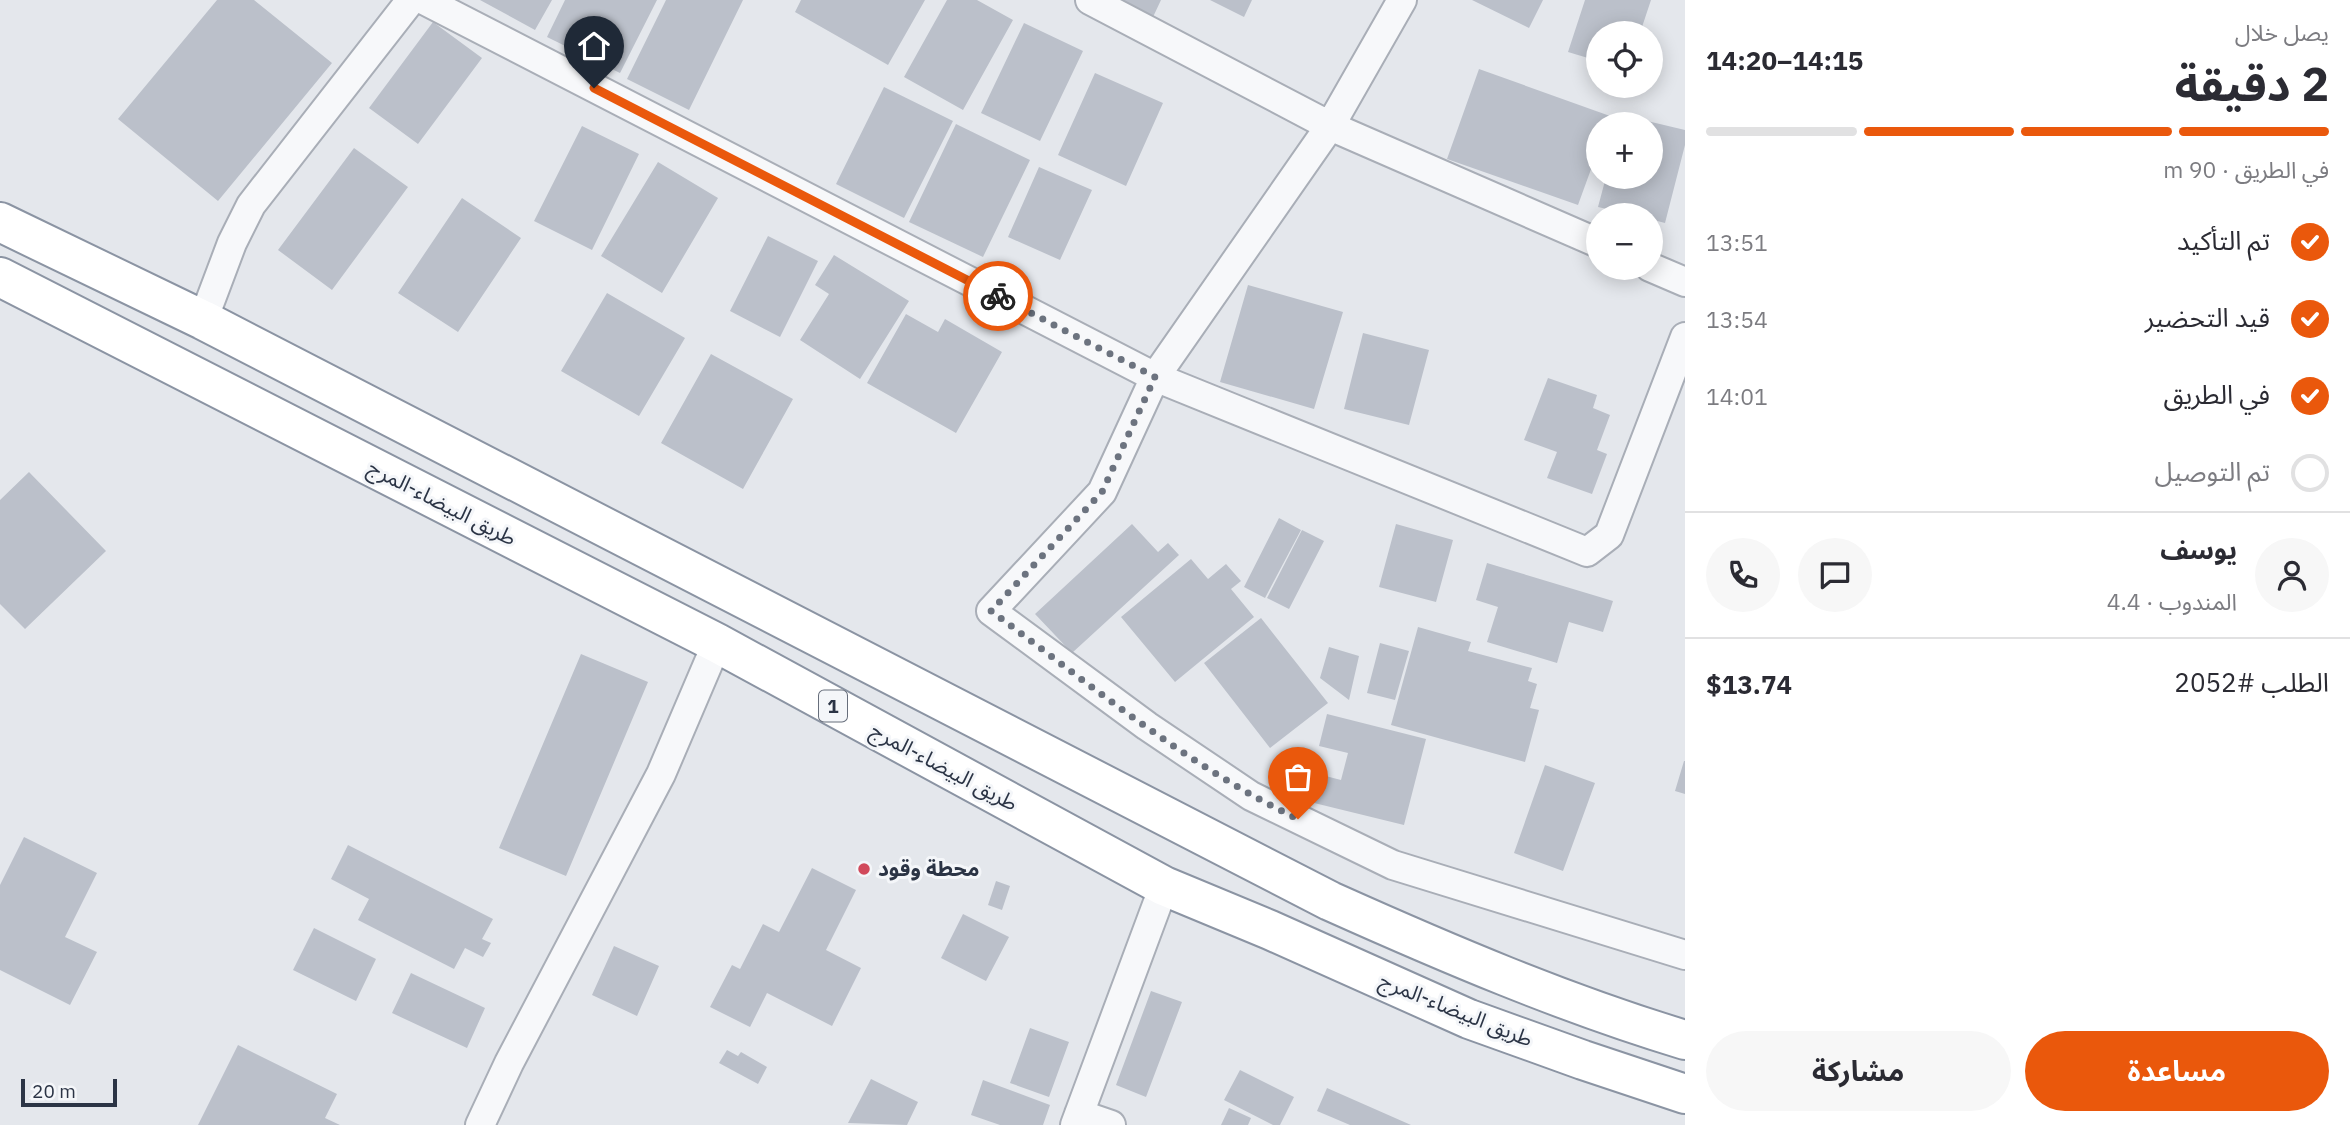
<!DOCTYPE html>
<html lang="ar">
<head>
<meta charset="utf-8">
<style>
	:root { --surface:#fff; --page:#f7f7f7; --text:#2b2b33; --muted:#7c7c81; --line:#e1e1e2; --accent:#ea580c }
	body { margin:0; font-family:"IBM Plex Sans","Noto Sans Arabic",sans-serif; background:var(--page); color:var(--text); direction:rtl; height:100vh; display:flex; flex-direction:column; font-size:26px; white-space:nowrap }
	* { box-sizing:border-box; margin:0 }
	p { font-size:23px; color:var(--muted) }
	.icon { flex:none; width:38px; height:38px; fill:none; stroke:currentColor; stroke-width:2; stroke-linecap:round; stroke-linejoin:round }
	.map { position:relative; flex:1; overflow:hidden; direction:ltr }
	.sheet { display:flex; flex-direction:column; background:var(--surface); width:665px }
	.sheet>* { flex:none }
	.fabs { position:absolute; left:1586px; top:21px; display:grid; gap:14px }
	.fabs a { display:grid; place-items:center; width:77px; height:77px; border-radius:50%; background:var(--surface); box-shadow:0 4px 18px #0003; font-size:35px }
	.scale { position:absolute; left:21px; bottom:18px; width:96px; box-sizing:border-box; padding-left:7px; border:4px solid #2b3445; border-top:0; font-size:19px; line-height:24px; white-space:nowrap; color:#2b3445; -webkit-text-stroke:5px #f4f6f9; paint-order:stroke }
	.pin { position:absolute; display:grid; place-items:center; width:60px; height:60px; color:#fff; margin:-72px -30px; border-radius:50% 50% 50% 0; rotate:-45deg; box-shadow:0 0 7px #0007 }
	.pin .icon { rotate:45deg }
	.courier { position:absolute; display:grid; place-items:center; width:70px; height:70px; margin:-35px; border:5px solid #ea580c; border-radius:50%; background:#fff; color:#222; box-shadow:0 2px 9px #0007 }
	.overview em { font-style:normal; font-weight:700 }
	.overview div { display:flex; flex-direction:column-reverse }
	.overview { display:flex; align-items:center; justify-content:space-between; height:119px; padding:0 21px }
	h1 { font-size:46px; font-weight:700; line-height:52px }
	.bar { display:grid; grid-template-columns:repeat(4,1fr); gap:10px 7px; align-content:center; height:84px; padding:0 21px }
	.bar i { height:9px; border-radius:5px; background:var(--line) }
	.bar .on { background:var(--accent) }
	.bar p { grid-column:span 4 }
	.line { display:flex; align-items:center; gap:18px; padding:0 21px; border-top:2px solid var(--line) }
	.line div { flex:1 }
	.round { display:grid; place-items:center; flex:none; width:74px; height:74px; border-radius:37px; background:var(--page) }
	ol { padding:0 21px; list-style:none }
	li { display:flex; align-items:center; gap:21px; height:77px }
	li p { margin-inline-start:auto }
	li .icon { padding:7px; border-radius:50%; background:var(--accent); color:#fff; stroke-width:4 }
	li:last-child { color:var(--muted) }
	li i { width:38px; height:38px; border:4px solid var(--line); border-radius:50% }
	.primary-button { display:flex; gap:14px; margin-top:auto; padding:14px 21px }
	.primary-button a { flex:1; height:80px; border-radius:42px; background:var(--accent); color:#fff; font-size:28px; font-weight:700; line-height:80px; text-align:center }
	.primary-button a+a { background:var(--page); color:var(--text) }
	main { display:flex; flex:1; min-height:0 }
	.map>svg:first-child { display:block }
	.building { fill:#bbc0ca }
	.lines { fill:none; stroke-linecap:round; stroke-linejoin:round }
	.minor-casing { stroke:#a9aeb7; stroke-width:32 }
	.trunk-casing { stroke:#8b94a3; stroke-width:42 }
	.minor { stroke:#f7f8fa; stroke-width:28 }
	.trunk { stroke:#fff; stroke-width:38 }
	.done { stroke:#6c737f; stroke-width:7; stroke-dasharray:0 12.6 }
	.route { stroke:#ea580c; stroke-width:9 }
	.poi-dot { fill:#d1495b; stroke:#f4f6f9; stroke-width:2.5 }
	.labels { text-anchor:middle; stroke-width:6; stroke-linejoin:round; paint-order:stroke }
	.shield { fill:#f4f6f9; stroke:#676e7b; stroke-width:2 }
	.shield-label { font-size:19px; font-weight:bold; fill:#2b3445 }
	.street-label { font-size:21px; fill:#2b3445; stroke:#f4f6f9 }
	.poi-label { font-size:21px; font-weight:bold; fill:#2b3445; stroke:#f4f6f9; text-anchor:start }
</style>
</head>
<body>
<main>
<section class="sheet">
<div class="overview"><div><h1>2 دقيقة</h1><p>يصل خلال</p></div><em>14:15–14:20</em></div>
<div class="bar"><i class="on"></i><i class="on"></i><i class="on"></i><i></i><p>في الطريق · 90 m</p></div>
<ol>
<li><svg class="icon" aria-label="check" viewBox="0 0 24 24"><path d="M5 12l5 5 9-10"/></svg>تم التأكيد<p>13:51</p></li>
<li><svg class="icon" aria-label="check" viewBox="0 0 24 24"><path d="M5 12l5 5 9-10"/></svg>قيد التحضير<p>13:54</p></li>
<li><svg class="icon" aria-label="check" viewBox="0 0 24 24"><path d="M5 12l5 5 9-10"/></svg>في الطريق<p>14:01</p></li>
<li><i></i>تم التوصيل</li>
</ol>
<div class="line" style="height:126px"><a class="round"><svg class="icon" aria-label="person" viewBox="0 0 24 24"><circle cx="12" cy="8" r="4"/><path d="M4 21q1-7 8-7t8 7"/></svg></a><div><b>يوسف</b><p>المندوب · 4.4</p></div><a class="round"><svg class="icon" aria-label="chat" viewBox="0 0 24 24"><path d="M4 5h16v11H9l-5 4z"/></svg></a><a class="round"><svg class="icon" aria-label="phone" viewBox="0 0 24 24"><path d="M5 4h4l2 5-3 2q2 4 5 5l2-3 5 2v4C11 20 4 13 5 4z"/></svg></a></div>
<div class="line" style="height:91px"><div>الطلب #2052</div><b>$13.74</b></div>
<div class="primary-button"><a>مساعدة</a><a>مشاركة</a></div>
</section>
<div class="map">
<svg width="1685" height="1125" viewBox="0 0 1685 1125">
	<rect width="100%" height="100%" fill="#e4e7ec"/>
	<path class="building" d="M217,0H254L332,63L218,201L118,119Z
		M480,0H552L535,30Z
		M565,0H657L620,73L547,37Z
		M666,0H743L689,110L627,79Z
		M801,0H925L888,65L795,12Z
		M947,0H977L1013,20L963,110L904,77Z
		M1113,0H1161L1153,17Z
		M1210,0H1252L1244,17Z
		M1472,0H1543L1529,28Z
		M1585,0H1651L1640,33H1598V61L1568,52Z
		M433,22L482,58L418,144L369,108Z
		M1024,23L1083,51L1040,141L981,113Z
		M1479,69L1610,116L1607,124H1598V150L1578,205L1447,159Z
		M1095,73L1163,103L1126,186L1058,155Z
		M884,87L953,121L904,218L836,184Z
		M1622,115L1685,130V145L1665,223L1650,219V215H1633L1598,207L1606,177H1650V124H1619Z
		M956,124L1030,160L983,257L909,222Z
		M582,126L639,154L592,250L534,221Z
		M354,148L408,187L332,290L278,250Z
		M658,162L718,198L662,293L601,256Z
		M1039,167L1092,190L1060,260L1008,237Z
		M462,198L521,238L458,332L398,293Z
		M768,236L818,261L780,337L730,311Z
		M834,255L909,301L860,379L800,340L829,294L815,285Z
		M1248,285L1343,312L1314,409L1220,382Z
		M607,293L685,338L639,416L561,371Z
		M906,314L938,332L945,319L1002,352L956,433L867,383Z
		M1363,333L1429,350L1409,425L1344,409Z
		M711,354L793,399L743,489L661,443Z
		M1548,378L1597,395L1593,408L1610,415L1597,450L1607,454L1592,494L1547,478L1557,452L1524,440Z
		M29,472L106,551L25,629L0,604V500Z
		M1279,518L1301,530L1265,598L1244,587Z
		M1132,524L1158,552L1168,543L1179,555L1072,653L1035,614Z
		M1396,524L1453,540L1436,602L1379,587Z
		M1302,530L1324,541L1289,609L1267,598Z
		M1191,559L1208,579L1226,564L1241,581L1231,589L1254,617L1175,682L1121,617Z
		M1487,563L1613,601L1603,632L1569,622L1557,663L1487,642L1498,607L1476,600Z
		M1261,618L1328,703L1270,748L1204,663Z
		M1418,627L1471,642L1468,651L1532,668L1528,681L1537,684L1530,708L1539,710L1525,762L1391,725Z
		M1380,643L1409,651L1395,700L1367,693Z
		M1329,647L1359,656L1349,700L1320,678Z
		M581,654L648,682L566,876L499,848Z
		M1327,714L1426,739L1404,825L1306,801L1314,773L1341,780L1348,753L1319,746Z
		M1684,761H1685V794L1675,791Z
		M1545,765L1595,783L1563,871L1514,853Z
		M24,837L97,873L65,937L97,952L70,1005L0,970V885Z
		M348,845L493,919L482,939L491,943L483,957L465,948L454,969L358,920L369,899L331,879Z
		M812,868L856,890L826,950L861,968L832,1026L767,993L750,1027L710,1007L732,965L740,969L763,924L779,932Z
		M996,881L1010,886L1002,910L988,905Z
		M963,914L1009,937L986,981L941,958Z
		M314,928L376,959L356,1001L293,970Z
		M614,946L659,966L637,1016L592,995Z
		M411,973L485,1008L467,1048L392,1013Z
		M1151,991L1182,1002L1146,1097L1116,1085Z
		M1030,1028L1069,1042L1049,1097L1010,1083Z
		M238,1045L337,1094L325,1118L340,1125H198Z
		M727,1050L738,1056L741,1052L767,1067L758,1084L719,1063Z
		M1240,1070L1294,1097L1280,1125H1273L1224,1100Z
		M871,1079L918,1102L907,1125L848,1123Z
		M983,1080L1050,1105L1043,1125H1000L971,1115Z
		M1327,1088L1411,1125H1350L1317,1111Z
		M1229,1108L1251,1118L1248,1125H1221Z"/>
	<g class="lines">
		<g class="minor-casing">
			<path id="minor" d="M424,0L1155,377L1587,552L1609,535L1685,337
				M1090,0L1330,126L1598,243
				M1402,0L1330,126L1155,377L1102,492L991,611L1147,726L1251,796L1393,865L1685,955
				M1650,267L1685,282
				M203,320L232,243L251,205L411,0
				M1079,1114L1111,1125
				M480,1125L509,1063L661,774L717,643
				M1075,1125L1164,886"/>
		</g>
		<g class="trunk-casing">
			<path id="trunk" d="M0,222L203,320L1330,901C1446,953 1563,1003 1685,1040
				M0,277L717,643L1164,886L1270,930L1469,1019L1583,1060L1685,1094"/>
		</g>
		<use href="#minor" class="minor"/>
		<use href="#trunk" class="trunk"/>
	</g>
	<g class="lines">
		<path class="done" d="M998,296L1155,377L1102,492L991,611C1090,684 1187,766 1298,819"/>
		<path class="route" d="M594,88L998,296"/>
	</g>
	<circle class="poi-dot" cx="864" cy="869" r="7"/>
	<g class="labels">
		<rect class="shield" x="819" y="690.5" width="28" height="31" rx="5"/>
		<g class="shield-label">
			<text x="833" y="713">1</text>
		</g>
		<g class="street-label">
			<text transform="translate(442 503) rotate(27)" y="7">طريق البيضاء-المرج</text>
			<text transform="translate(944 767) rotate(28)" y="7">طريق البيضاء-المرج</text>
			<text transform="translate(1456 1010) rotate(22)" y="7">طريق البيضاء-المرج</text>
		</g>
		<g class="poi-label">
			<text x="878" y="876">محطة وقود</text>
		</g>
	</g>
</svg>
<div class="fabs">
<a><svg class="icon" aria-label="locate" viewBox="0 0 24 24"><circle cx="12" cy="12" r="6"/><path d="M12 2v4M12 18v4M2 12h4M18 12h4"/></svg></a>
<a>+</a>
<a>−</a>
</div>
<div class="scale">20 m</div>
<div class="pin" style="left:1298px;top:819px;background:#ea580c"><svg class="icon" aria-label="bag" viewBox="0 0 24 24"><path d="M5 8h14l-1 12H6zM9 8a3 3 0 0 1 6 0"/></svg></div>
<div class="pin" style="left:594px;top:88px;background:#1f2937"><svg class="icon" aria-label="home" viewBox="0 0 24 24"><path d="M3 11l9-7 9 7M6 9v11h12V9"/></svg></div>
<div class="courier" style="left:998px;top:296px"><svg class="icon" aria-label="bike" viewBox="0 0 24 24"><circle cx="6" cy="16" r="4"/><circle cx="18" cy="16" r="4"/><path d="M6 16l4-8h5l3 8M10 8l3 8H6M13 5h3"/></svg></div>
</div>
</main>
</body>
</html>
